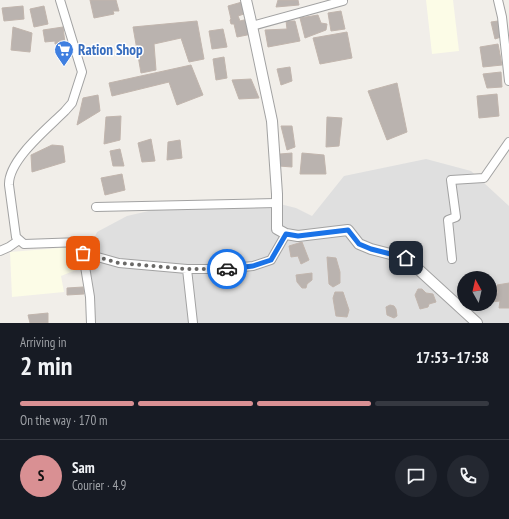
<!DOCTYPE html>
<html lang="en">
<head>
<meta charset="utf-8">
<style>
	:root { --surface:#171b24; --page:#242831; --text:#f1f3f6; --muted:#9ea1a6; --line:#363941; --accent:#d99093 }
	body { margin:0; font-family:"PT Sans Narrow",sans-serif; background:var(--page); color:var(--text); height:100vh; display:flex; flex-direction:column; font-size:15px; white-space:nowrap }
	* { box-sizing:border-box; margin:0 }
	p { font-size:13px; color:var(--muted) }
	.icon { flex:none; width:22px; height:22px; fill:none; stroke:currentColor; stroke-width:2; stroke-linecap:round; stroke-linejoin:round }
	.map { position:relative; height:323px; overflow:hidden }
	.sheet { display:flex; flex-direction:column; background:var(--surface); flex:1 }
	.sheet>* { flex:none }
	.needle { width:26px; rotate:352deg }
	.fabs { position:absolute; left:457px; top:271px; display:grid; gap:8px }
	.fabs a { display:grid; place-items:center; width:40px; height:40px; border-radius:50%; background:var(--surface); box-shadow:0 2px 6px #0003; font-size:20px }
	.pin { position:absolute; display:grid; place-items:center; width:34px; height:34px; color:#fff; margin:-17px; border-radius:8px; box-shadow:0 2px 6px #0006 }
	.courier { position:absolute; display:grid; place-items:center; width:40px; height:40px; margin:-20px; border:3px solid #1a73e8; border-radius:50%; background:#fff; color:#222; box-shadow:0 1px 5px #0007 }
	.headline em { font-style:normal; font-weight:800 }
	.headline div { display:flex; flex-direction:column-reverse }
	.headline { display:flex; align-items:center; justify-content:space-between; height:68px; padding:0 20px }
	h1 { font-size:26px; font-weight:800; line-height:30px }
	.bar { display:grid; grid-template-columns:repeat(4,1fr); gap:6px 4px; align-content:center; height:48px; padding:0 20px }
	.bar i { height:5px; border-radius:3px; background:var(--line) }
	.bar .on { background:var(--accent) }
	.bar p { grid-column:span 4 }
	.line { display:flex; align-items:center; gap:10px; padding:0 20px; border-top:1px solid var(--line) }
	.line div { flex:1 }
	.round { display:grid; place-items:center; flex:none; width:42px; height:42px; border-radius:21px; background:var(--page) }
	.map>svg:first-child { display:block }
	.residential { fill:#dfdfdf; fill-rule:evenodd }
	.education { fill:#fcfce7 }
	.building { fill:#bab3af; stroke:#c1b5ad }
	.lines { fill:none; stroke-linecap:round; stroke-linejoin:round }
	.minor-casing { stroke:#a2a2a2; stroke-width:10 }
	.tertiary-casing { stroke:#a2a2a2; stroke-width:12 }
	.minor { stroke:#fff; stroke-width:8 }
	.tertiary { stroke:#fff; stroke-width:10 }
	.done { stroke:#6a6967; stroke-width:4; stroke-dasharray:0 7.2 }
	.route { stroke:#1a73e8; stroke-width:5 }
	.labels { text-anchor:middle; stroke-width:3; stroke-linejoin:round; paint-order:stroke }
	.shop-label { font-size:15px; font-weight:bold; fill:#366cbe; stroke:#fff; text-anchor:start }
</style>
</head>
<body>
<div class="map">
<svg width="509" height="323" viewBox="0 0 509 323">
	<rect width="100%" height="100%" fill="#f1eee9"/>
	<path class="residential" d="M426,159L471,171L509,206V323H95L88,251L97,232L127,216L166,207L276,203L296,208L312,216L344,176ZM464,278H490V304H464Z"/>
	<path class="education" d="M426,0H453L459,51L432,54Z
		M72,247L76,270L61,276L64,292L12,297L10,252Z"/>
	<path class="building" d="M90,0H116L119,11H113L114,14L94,18Z
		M278,0H298L299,5L276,7Z
		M242,2L244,14L238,16L240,21L248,19L252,34L237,37L234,24H231L230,20L231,19L228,6Z
		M23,6L24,19L4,21L2,8Z
		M44,6L48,24L34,27L30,9Z
		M341,11L345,29L331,31L328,13Z
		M318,15L321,23L327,24L326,30L305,38L300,18Z
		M197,21L204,59L189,62L181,38L154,44L156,70L141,73L133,27Z
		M286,21H295L300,41L268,47L265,30L287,29Z
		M498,21L501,37L495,39L491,22Z
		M13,27L32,33L30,52L11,50Z
		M63,27L65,43L55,44V41L45,42L43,30Z
		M223,29L227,47L212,49L209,31Z
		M347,32L352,58L320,64L313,38Z
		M498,44L502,65L483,67L480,47Z
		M224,57L227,78L216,80L213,59Z
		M191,65L203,95L177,105L169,82L112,96L109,83Z
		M290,67L292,81L281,85L277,69Z
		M501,72L502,87L487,88L483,74Z
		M251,79L259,98L239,99L232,80Z
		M397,83L407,132L387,140L368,91Z
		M497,94L499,116L479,118L477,96Z
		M98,95L100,111L77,125L83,98Z
		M121,116L120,140L104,144L106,117Z
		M327,117L342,118L339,146L326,147Z
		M281,126H292L295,147L287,150Z
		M151,139L155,161L142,162L138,143Z
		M180,140L182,158L167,160L168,142Z
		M52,145L63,146L65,162L32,172L31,155Z
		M120,149L124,166H113L110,151Z
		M292,153V167L279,166L280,154Z
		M302,153L324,155L326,174H300Z
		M122,174L125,190L105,195L101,178Z
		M302,242L309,260L301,264L298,256L291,257L289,246Z
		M327,257L336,258L340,272V283L333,287L329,284Z
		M312,273V280L307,284L306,288H302L297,282L296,275Z
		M509,283V308H499L500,301L490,302V294L498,293L497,285Z
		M83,287L84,294L67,295V288Z
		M418,289H422L426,293L433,294L436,302L429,304L428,307L420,309L415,295Z
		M335,292H343L349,310L347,317L336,316L333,298Z
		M390,305L394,306L396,309L397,316L394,318L387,315L386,307Z
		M48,313V323H30L28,315Z"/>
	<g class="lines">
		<g class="minor-casing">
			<path id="minor" d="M60,0L82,72L72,103L65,111C48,128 8,160 9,185L16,237L24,244L81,242L90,297L91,323
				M498,0L502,17L509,81
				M252,26L343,1
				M96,207L276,203
				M0,251L9,247L19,240
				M83,253L119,263L187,269H223L253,266L271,260L286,234
				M452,259L448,220L456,217L451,180L484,178L509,142
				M187,269L193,323"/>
		</g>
		<g class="tertiary-casing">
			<path id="tertiary" d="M246,0L252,26L272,121L277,194V229L286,234L298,236L348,230L359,244L371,249L406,258L477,323"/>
		</g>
		<use href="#minor" class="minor"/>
		<use href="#tertiary" class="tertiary"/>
	</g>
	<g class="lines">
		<path class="done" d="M83,253L119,263L186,269H227"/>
		<path class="route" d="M227,269L253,266L271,260L286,234L298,236L348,230L359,244L371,249L406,258"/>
	</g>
	<defs>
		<g id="supermarket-pin" transform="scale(1)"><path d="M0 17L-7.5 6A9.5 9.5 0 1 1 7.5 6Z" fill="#3f7fe0" stroke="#fff"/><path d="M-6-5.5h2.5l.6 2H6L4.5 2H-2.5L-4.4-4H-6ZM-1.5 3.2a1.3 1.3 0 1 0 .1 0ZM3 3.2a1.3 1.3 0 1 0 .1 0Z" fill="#fff"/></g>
	</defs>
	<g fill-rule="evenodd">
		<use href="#supermarket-pin" x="64" y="50"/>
	</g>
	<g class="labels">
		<g class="shop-label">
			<text x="78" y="55">Ration Shop</text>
		</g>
	</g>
</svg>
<div class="fabs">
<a><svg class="needle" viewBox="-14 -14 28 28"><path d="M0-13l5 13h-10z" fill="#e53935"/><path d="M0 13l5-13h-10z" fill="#9ea1a6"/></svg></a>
</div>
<div class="pin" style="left:83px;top:253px;background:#ea580c"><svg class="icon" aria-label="bag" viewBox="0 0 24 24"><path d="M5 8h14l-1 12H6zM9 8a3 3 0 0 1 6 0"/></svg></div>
<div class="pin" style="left:406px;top:258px;background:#1f2937"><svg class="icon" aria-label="home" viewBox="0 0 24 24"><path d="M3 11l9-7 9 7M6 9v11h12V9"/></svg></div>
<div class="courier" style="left:227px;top:269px"><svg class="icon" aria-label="car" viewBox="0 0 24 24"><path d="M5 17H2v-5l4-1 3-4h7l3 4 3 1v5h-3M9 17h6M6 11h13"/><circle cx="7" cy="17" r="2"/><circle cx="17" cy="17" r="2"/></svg></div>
</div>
<section class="sheet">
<div class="headline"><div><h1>2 min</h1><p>Arriving in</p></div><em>17:53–17:58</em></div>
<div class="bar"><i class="on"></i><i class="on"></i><i class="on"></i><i></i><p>On the way · 170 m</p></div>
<div class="line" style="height:72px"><b class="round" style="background:var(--accent);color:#111">S</b><div><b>Sam</b><p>Courier · 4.9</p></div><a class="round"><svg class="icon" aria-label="chat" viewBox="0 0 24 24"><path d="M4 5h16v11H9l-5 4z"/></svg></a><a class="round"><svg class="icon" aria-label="phone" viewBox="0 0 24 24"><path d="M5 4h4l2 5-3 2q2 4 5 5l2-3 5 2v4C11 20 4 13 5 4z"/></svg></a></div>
</section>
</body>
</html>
